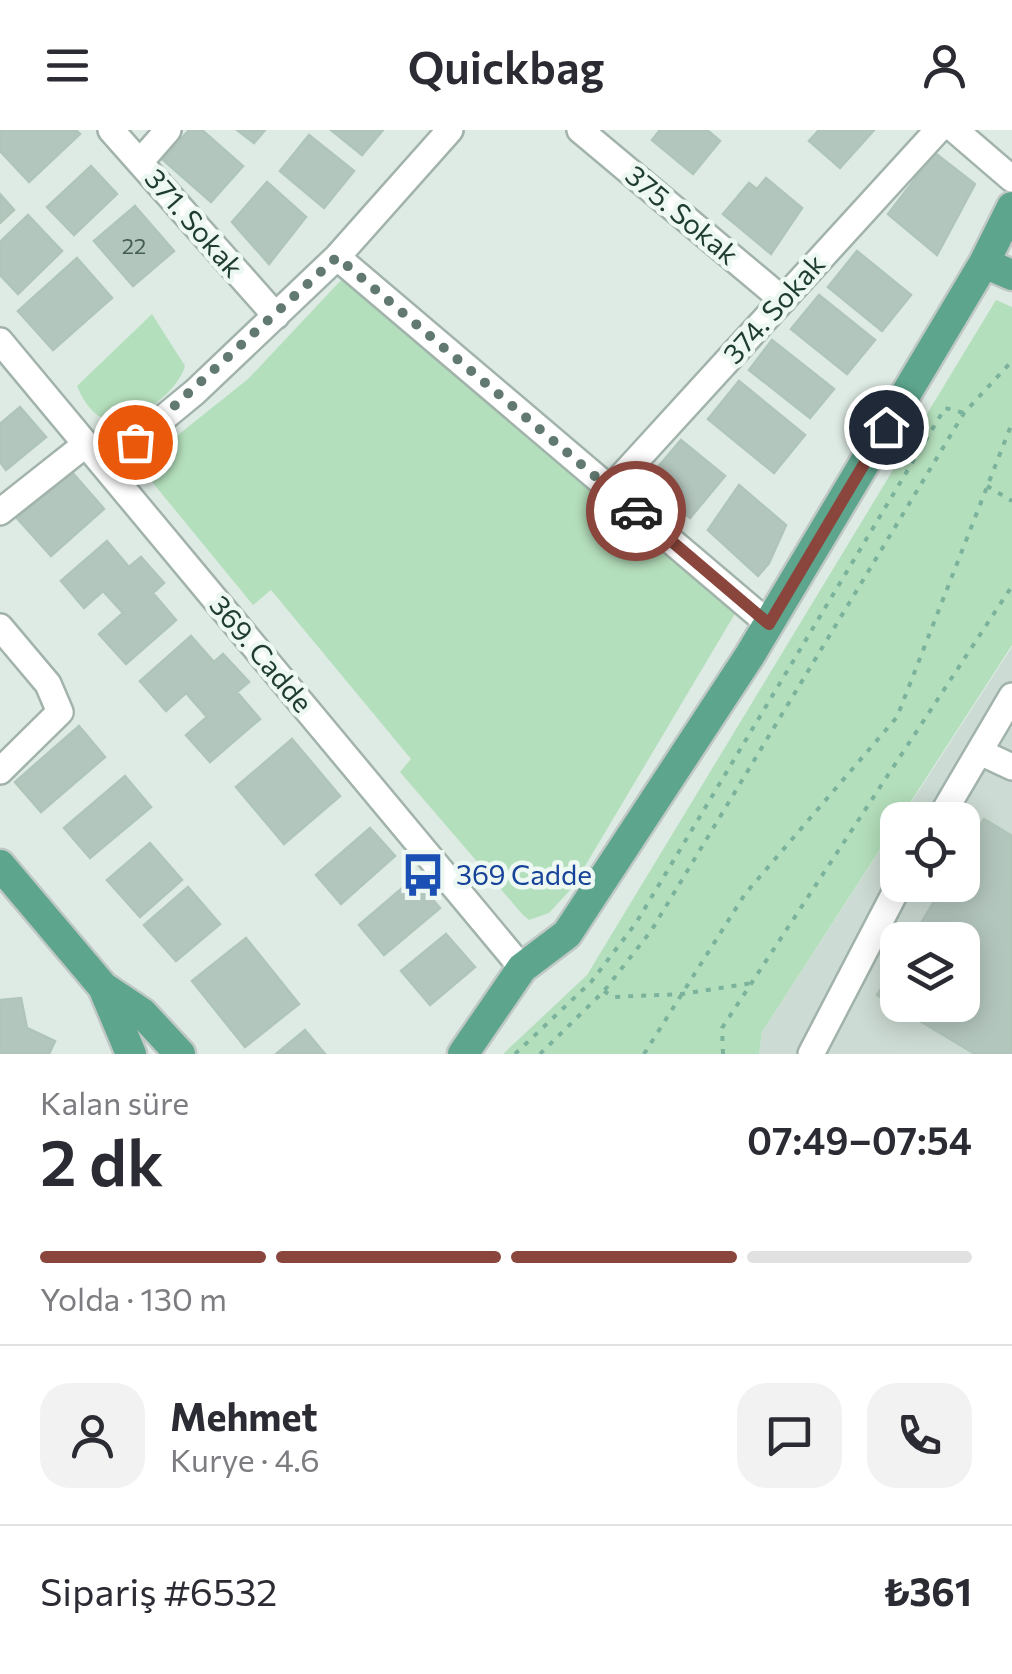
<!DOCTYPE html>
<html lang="tr">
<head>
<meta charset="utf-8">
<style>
	:root { --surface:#fff; --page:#f2f2f3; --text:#2b2b33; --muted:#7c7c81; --line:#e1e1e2; --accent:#8a463c }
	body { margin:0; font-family:Commissioner,sans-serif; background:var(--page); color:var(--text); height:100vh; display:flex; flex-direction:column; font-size:38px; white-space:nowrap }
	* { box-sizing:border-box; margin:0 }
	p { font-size:32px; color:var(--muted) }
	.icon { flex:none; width:55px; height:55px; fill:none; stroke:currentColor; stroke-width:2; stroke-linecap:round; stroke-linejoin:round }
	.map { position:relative; height:924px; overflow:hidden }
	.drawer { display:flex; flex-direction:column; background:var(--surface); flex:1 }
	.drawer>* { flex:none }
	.buttons { position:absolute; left:880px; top:672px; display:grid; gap:20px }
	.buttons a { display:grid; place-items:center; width:100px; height:100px; border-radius:20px; background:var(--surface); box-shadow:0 5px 25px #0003; font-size:50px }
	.pin { position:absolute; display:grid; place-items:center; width:85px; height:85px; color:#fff; margin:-42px; border:5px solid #fff; border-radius:50%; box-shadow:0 2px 10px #0007 }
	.courier { position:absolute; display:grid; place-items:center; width:100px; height:100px; margin:-50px; border:8px solid #8a463c; border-radius:50%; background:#fff; color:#222; box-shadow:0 2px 12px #0007 }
	.summary em { font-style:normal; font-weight:600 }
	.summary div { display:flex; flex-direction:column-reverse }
	.summary { display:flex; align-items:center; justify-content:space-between; height:170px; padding:0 40px }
	h1 { font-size:65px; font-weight:600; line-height:75px }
	.bar { display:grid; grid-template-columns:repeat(4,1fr); gap:15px 10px; align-content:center; height:120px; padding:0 40px }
	.bar i { height:12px; border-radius:8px; background:var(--line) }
	.bar .selected { background:var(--accent) }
	.bar p { grid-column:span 4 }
	.line { display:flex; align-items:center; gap:25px; padding:0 40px; border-top:2px solid var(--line) }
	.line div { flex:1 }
	.round { display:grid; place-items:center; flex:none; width:105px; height:105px; border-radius:30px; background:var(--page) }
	header { display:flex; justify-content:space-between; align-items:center; height:130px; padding:0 40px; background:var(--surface); font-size:45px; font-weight:600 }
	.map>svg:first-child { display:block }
	.built { fill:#ccdbd3; fill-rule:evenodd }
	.green { fill:#b4dfbc }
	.building { fill:#b3c6bd; stroke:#b0c5ba; stroke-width:2.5 }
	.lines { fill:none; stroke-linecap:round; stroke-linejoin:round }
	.minor-casing { stroke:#a1b3ab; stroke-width:30 }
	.major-casing { stroke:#c0c8c5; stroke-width:35 }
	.path { stroke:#7bb29c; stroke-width:4; stroke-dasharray:5 8; stroke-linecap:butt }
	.minor { stroke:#fff; stroke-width:25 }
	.major { stroke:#5ea58d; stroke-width:30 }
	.done { stroke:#617970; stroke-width:10; stroke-dasharray:0 18 }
	.route { stroke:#8a463c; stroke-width:12 }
	.labels { text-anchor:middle; stroke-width:9; stroke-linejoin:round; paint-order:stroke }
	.number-label { font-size:22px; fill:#435e54 }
	.street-label { font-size:28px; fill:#1e3c31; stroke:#eef8f2 }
	.transit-label { font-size:28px; fill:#164399; stroke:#eef8f2; text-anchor:start }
</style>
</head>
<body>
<header><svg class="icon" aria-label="menu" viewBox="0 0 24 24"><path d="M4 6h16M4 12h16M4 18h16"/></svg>Quickbag<svg class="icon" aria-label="person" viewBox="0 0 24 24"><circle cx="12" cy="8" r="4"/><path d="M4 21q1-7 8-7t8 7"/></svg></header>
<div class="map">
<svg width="1012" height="924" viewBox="0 0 1012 924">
	<rect width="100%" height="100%" fill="#deebe4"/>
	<path class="built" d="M1012,517V924H759L762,902L897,694L898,755H962V690H900ZM898,810H962V875H898Z"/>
	<path class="green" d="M345,146L736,482L572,758L549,783L529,790L523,785L400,642L411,629L271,460L253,475L139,336L248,249Z
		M996,170L1012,177V515L762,902L759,924H503L587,845Z
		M152,184L185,236C177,262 147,280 125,295C98,290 88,281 77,256Z"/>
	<path class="building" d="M76,0L80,4L29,52L0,21L1,0Z
		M189,0H202L243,36L211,72L163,30Z
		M237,0H265L254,13Z
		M331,0H383L362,25Z
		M660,0H707L720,11L693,44L652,10Z
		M819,0H874L840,38L809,11Z
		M309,5L354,41L324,78L280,41Z
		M935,23L975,54L937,125L888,84Z
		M91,36L117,64L74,105L47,77Z
		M766,48L802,78L771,124L723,84L749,53L757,59Z
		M267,52L306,87L269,134L232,92Z
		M0,64L14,80L0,93Z
		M135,76L174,121L133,156L94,111Z
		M28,85L62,121L18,164L0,145V112Z
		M857,121L911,165L882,201L828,157Z
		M77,128L112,168L53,220L18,181Z
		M819,165L875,210L847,244L791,199Z
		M772,210L834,259L810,288L749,240Z
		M739,251L805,305L774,343L708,289Z
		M20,277L46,307L6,340L0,332V294Z
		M681,310L725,346L690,388L646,351Z
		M71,341L104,379L51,426L17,388Z
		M739,355L786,395L769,433L758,446L708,400Z
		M107,411L129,437L141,427L164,453L153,463L176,490L126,534L99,504L123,483L103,461L84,478L61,451Z
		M191,506L214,532L223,524L249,552L237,562L260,589L210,632L186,605L207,587L186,563L166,581L140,551Z
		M79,596L105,627L41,682L15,652Z
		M292,609L340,666L284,714L236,657Z
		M125,646L151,677L90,728L64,698Z
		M984,689L1012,706V924H975L877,865L898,831V875H962V810H911L944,755H962V725Z
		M370,698L395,726L341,774L316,745Z
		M150,713L182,750L140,787L107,750Z
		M414,748L440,778L384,825L359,795Z
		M188,757L220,794L176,831L144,795Z
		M446,804L475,837L430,875L401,841Z
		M246,808L299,874L245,917L192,851Z
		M21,868L27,898L55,911L49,924H0V870Z
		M305,900L325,924H276Z"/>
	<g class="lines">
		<g class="minor-casing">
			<path id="minor" d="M111,0L276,186
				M580,0L783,170
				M955,0L1012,49
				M140,32L168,0
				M337,127L769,494
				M0,211L522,838
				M105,336L195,262L337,127L450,0
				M610,359L938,0
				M0,382L86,314
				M0,497L48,554L60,582L0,641
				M980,622L1012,637
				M939,690L1012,566
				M811,924L899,755"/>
		</g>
		<g class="major-casing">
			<path id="major" d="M984,133L1012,145
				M0,735L103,857L131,924
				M103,857L142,883L180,924
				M463,924L522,838L567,804L750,525L984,133L1012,77"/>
		</g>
		<path class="path" d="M987,356L1012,371
			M604,861L613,867L682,864L752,853
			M515,924L591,852L636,793L945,278L964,283
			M540,924L604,861L651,801L964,283L1012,231
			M644,924L745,764L897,587L1012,293
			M723,924L722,898L1012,456"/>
		<use href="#minor" class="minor"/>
		<use href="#major" class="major"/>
	</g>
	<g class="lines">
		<path class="done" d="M135,312L337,127L636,381"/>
		<path class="route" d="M636,381L769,494L886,297"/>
	</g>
	<defs>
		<g id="bus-bare" transform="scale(3.45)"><path d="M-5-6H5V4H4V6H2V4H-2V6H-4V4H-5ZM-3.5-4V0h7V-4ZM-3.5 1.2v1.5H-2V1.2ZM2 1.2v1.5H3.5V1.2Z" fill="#1a4fb4" stroke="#eef8f2" stroke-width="2.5" paint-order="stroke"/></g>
	</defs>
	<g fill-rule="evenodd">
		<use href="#bus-bare" x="423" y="745"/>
	</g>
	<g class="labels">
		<g class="number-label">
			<text x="134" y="124">22</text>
		</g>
		<g class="street-label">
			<text transform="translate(682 85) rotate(40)" y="10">375. Sokak</text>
			<text transform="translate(194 93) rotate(49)" y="10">371. Sokak</text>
			<text transform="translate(774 179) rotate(-48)" y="10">374. Sokak</text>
			<text transform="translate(261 524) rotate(50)" y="10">369. Cadde</text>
		</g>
		<g class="transit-label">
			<text x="456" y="755">369 Cadde</text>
		</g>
	</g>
</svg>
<div class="buttons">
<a><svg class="icon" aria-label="locate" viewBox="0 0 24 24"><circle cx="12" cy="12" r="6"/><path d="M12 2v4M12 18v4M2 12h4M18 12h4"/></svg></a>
<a><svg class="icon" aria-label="layers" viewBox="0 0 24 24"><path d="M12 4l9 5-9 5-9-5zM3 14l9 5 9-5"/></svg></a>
</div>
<div class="pin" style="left:135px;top:312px;background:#ea580c"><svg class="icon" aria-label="bag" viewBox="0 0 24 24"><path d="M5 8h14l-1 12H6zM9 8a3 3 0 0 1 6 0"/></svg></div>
<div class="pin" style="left:886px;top:297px;background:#1f2937"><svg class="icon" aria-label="home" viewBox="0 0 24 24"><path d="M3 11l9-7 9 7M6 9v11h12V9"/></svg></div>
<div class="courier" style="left:636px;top:381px"><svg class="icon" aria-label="car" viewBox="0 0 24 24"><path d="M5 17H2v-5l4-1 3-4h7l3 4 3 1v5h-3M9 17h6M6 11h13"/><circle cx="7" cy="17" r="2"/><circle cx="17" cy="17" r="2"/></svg></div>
</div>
<section class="drawer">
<div class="summary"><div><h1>2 dk</h1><p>Kalan süre</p></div><em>07:49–07:54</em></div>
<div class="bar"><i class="selected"></i><i class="selected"></i><i class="selected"></i><i></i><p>Yolda · 130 m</p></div>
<div class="line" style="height:180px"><a class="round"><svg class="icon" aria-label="person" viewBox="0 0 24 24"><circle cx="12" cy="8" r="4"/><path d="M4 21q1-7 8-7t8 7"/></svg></a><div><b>Mehmet</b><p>Kurye · 4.6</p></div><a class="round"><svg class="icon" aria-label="chat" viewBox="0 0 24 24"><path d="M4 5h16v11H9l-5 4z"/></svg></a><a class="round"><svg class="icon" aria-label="phone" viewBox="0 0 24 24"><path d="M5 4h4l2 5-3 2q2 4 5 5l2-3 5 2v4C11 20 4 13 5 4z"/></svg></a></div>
<div class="line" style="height:130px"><div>Sipariş #6532</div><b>₺361</b></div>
</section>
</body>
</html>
